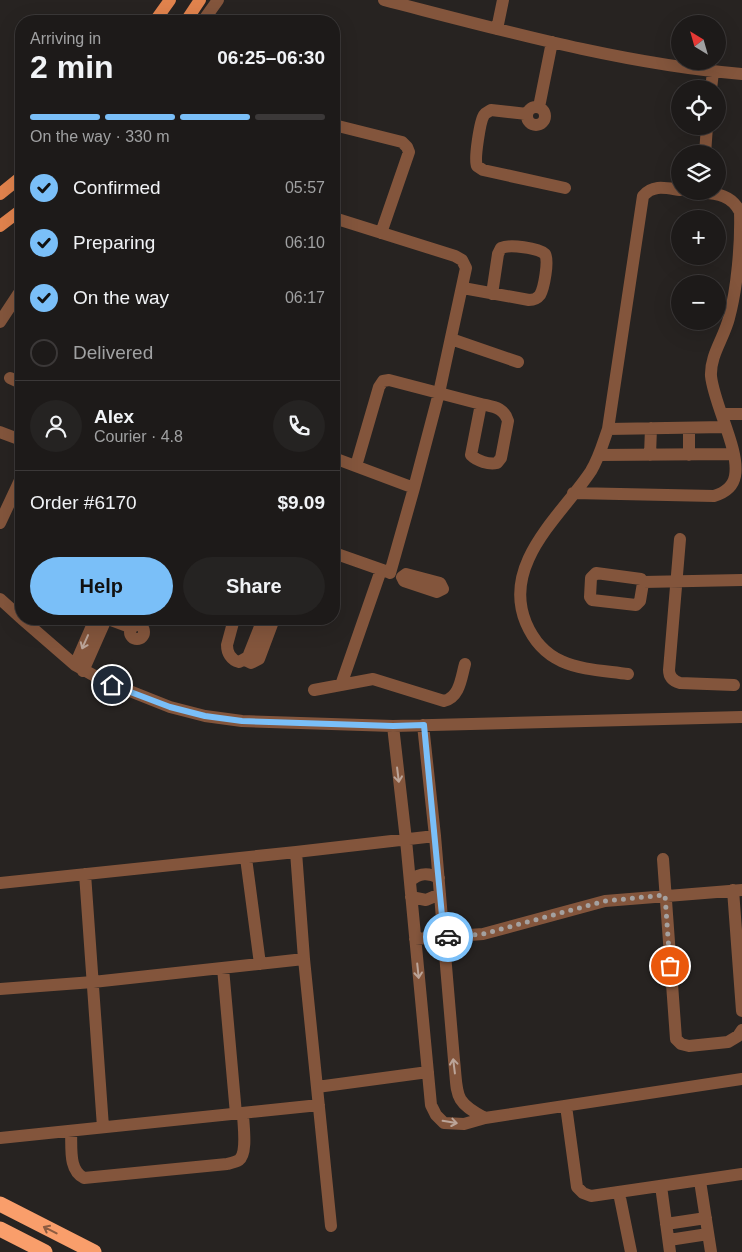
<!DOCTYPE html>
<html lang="en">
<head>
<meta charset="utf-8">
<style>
	:root { --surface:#1d1a19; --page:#252322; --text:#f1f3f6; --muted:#a0a1a2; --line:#3b3838; --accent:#7abff8 }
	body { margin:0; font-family:Arial,sans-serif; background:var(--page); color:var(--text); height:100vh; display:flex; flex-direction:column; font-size:19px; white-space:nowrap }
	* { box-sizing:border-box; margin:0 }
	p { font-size:16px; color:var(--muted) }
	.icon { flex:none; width:28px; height:28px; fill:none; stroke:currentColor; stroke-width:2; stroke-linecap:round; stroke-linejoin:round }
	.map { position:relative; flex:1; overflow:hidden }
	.details { position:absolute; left:15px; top:15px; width:325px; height:610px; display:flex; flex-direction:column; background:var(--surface); border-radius:20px; box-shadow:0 5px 20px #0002,0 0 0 1px var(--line) }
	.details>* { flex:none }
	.needle { width:32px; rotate:323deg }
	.fabs { position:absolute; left:671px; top:15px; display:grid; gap:10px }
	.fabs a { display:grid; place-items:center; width:55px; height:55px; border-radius:50%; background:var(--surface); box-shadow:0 5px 20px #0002,0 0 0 1px var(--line); font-size:25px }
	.pin { position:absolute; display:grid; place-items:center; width:42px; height:42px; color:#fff; margin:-21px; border:2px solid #fff; border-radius:50%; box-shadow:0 1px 5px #0007 }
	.courier { position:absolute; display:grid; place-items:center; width:50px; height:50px; margin:-25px; border:4px solid #7abff8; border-radius:50%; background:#fff; color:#222; box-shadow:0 1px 6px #0007 }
	.summary em { font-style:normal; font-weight:700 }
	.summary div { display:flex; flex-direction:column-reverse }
	.summary { display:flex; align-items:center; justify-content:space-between; height:85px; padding:0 15px }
	h1 { font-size:32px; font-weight:700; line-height:38px }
	.bar { display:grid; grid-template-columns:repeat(4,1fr); gap:8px 5px; align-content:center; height:60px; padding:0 15px }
	.bar i { height:6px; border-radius:4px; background:var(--line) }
	.bar .active { background:var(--accent) }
	.bar p { grid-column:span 4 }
	.line { display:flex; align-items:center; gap:12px; padding:0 15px; border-top:1px solid var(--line) }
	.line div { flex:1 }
	.round { display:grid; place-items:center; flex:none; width:52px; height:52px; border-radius:26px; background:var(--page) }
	ol { padding:0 15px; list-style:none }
	li { display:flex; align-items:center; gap:15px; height:55px }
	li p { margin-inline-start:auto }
	li .icon { padding:5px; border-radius:50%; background:var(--accent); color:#111; stroke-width:4 }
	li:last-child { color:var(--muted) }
	li i { width:28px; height:28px; border:2px solid var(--line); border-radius:50% }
	.button { display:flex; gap:10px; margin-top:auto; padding:10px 15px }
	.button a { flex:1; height:58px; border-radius:30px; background:var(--accent); color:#111; font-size:20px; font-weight:700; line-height:58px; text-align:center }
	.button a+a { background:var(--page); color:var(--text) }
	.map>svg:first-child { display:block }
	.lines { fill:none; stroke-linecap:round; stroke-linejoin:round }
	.minor { stroke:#83553c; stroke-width:12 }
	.major { stroke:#e1834d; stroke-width:12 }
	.highway { stroke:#f99e6b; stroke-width:15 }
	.oneway { stroke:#bba498 }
	.oneway2 { stroke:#8c5c41 }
	.done { stroke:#a4a1a0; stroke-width:5; stroke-dasharray:0 9 }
	.route { stroke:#7abff8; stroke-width:6 }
</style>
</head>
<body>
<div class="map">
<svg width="742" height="1252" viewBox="0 0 742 1252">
	<rect width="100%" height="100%" fill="#272321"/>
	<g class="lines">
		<path class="minor" d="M384,0C501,30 622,64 742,74
			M203,21L218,0
			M497,29L503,0
			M711,89L713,72
			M527 116a9 9 0 1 1 18 0a9 9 0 1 1-18 0Z
			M539,107L552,42
			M527,114L491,110C488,112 486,112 484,115C480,121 474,159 477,166L483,170L565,188
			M334,125L402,142L407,147L409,152L381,233
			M705,154L707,126
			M334,218L455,256L462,260L466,268L439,393L414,488L390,573
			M463,288L529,300C534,300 537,299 540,295C544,288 549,261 545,254C538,248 510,244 501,248L498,254L492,294
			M0,322L21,290
			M451,339L518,362
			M10,378L21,383
			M481,404C493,407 504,407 508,421L501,458L497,463C489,465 477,461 471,455Z
			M722,414H742
			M689,428V455
			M608,429L725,427
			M0,432L21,440
			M599,455L733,454
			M650,455L651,428
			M334,458L414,488
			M356,466L379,387L383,381L389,380L481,404
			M573,493L714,496C724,493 733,487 735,476C740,450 714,405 711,376C710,355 724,338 729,318C737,289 741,243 740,212C730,191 710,194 689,191
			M0,523L21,478
			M680,539L669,670C669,677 673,681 680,683L734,685
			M334,553L388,572
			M596,573L641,579L643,583L640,601L636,605L592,600L590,597L591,578Z
			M406,574L440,583L443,589L437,592L404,581L402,577Z
			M643,582L742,580
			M0,599L21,618
			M22,619L75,665L102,680L170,707L205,716L242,721L393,726L742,717
			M108,619L132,628
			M234,619L227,645C227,653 231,660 239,662L248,657L263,619
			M130 632a7 7 0 1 1 14 0a7 7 0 1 1-14 0Z
			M245,660L251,663L259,659L274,619
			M75,665L95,619
			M83,671L106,619
			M628,674C585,668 546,670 526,623C501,563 562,515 591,471C599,458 603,443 608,429L643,196C653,184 666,188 680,190
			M341,685L381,570
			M314,690L373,679L444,701C460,697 461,678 465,664
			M423,725L435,836L454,1060C458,1094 452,1101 485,1118
			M393,726L406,840L431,1105L436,1115L444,1123L464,1124L485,1118L742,1079
			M296,852L304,959L331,1226
			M246,858L260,964
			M663,859L676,1039L681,1044L689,1046L728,1042L738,1036L742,1030
			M85,874L103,1127
			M410,881C419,873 428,872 439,878
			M0,883L296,852L435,836
			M733,890L742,1011
			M411,897L426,900L440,894
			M415,939L483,934L605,901L742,890
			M223,968L236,1114
			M0,989L93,982L304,959
			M317,1087L428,1072
			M566,1106L577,1187L583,1193L591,1196L742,1174
			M71,1131C72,1147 68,1170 84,1178L227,1164C231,1163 236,1162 239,1160C248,1153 243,1124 243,1113
			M0,1138L319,1105
			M700,1181L711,1252
			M661,1186L670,1252
			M619,1193L631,1252
			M666,1224L706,1218
			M669,1240L708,1234"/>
		<path class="major" d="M155,21L170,0
			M186,21L200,0
			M0,194L21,177
			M0,226L21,210"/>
		<path class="highway" d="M0,1204L94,1252
			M0,1229L45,1252"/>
	</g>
	<defs><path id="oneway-shaft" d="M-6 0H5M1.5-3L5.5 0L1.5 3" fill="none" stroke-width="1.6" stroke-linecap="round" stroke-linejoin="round" transform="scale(1.25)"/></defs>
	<g class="oneway">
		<use href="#oneway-shaft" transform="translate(85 642) rotate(114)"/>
		<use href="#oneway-shaft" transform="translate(398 775) rotate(83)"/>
		<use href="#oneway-shaft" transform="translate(418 971) rotate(84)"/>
		<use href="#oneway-shaft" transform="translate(454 1066) rotate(-97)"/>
		<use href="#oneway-shaft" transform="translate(450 1122) rotate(9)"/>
	</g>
	<use class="oneway2" href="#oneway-shaft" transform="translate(50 1230) rotate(-153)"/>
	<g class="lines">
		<path class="done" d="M448,937L483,934L605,901L665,895L670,966"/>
		<path class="route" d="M112,685L170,707L205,716L242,721L393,726L424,725L444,937H448"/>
	</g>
</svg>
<div class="fabs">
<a><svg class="needle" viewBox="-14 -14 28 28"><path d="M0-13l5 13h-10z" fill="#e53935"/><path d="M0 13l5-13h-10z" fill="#a0a1a2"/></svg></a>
<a><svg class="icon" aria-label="locate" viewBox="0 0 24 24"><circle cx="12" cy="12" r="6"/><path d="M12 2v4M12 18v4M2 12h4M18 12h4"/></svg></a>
<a><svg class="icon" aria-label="layers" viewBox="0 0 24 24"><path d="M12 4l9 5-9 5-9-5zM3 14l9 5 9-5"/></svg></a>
<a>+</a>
<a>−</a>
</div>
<div class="pin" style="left:670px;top:966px;background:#ea580c"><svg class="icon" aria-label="bag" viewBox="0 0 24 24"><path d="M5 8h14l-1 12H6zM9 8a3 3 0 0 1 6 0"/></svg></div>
<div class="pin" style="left:112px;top:685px;background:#1f2937"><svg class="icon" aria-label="home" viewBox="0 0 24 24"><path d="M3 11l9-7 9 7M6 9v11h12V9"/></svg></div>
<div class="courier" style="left:448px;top:937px"><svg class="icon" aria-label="car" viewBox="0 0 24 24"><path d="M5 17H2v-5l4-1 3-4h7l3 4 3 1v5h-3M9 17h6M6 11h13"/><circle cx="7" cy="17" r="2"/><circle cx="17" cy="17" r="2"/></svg></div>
<section class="details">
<div class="summary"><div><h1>2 min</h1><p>Arriving in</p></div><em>06:25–06:30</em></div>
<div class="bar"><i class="active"></i><i class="active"></i><i class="active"></i><i></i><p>On the way · 330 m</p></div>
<ol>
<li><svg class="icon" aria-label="check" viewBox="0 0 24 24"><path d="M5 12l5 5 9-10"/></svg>Confirmed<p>05:57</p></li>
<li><svg class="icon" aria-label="check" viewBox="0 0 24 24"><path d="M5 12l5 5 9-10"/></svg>Preparing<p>06:10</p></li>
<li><svg class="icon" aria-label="check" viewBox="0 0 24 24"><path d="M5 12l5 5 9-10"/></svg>On the way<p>06:17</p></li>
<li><i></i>Delivered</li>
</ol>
<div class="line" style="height:90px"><a class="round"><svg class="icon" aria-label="person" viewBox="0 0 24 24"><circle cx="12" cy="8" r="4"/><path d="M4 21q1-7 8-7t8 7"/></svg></a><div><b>Alex</b><p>Courier · 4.8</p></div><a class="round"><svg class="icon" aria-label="phone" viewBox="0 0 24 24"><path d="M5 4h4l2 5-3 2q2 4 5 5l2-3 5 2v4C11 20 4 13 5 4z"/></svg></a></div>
<div class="line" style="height:65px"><div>Order #6170</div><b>$9.09</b></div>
<div class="button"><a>Help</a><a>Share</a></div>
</section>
</div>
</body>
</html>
